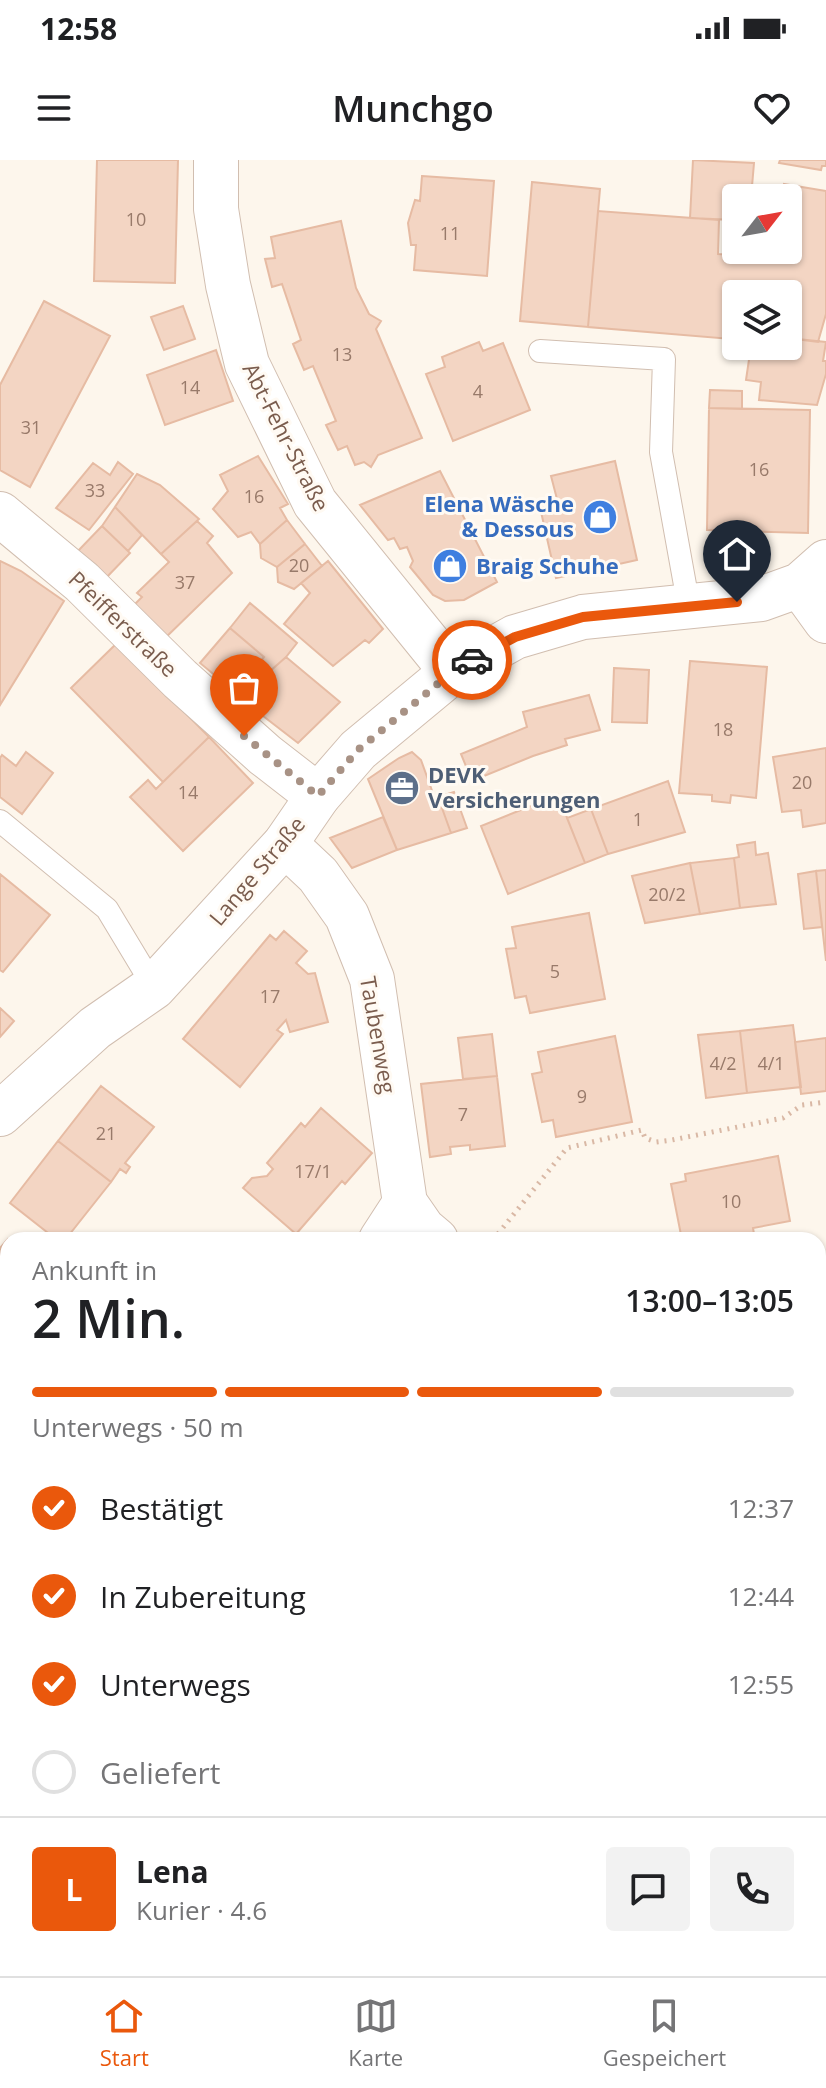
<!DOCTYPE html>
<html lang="de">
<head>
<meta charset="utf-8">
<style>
	:root { --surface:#fff; --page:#f2f2f2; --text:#202124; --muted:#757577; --line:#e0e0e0; --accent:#ea580c }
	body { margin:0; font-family:"Open Sans",sans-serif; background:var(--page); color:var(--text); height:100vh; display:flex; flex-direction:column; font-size:30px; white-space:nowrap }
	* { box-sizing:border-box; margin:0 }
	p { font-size:26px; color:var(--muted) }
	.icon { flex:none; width:44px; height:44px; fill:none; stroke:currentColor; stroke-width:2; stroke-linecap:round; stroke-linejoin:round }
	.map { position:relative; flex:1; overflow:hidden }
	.details { position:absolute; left:0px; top:1072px; width:826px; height:744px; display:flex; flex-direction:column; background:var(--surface); border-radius:24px 24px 0 0; box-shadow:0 2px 6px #0004 }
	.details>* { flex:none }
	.needle { width:52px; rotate:59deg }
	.buttons { position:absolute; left:722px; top:24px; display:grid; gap:16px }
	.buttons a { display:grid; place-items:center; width:80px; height:80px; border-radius:8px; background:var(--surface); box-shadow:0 2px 6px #0004; font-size:40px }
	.pin { position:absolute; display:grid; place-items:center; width:68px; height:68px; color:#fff; margin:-82px -34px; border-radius:50% 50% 50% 0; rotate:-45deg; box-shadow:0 0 8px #0007 }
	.pin .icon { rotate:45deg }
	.courier { position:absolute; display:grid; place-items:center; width:80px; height:80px; margin:-40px; border:6px solid #ea580c; border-radius:50%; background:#fff; color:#222; box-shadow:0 2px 10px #0007 }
	.headline em { font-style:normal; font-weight:600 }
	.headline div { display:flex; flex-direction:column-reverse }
	.headline { display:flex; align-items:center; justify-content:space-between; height:136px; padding:0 32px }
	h1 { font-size:52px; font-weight:600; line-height:60px }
	.bar { display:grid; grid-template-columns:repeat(4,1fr); gap:12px 8px; align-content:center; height:96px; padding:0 32px }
	.bar i { height:10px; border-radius:6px; background:var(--line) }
	.bar .on { background:var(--accent) }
	.bar p { grid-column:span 4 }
	.line { display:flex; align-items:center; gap:20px; padding:0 32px; border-top:2px solid var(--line) }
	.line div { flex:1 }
	.round { display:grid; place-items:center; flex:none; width:84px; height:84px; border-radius:8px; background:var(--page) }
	ol { padding:0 32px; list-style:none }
	li { display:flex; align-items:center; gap:24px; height:88px }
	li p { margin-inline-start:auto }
	li .icon { padding:8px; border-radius:50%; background:var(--accent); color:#fff; stroke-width:4 }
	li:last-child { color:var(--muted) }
	li i { width:44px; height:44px; border:4px solid var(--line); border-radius:50% }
	.status { display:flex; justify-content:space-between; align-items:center; height:56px; padding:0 40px; background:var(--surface); direction:ltr }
	.status svg { height:22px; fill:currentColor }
	header { display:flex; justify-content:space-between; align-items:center; height:104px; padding:0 32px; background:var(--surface); font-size:36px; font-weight:600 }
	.dock { display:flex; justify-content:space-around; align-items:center; height:112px; border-top:2px solid var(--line); background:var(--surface); font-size:22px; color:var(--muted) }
	.dock a { display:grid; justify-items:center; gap:4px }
	.dock .on { color:var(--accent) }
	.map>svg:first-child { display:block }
	.building { fill:#f3d5c3; stroke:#e6bba3; stroke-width:2 }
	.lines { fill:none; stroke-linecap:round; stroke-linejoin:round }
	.service-casing { stroke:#d1beb0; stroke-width:24 }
	.minor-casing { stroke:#d1beb0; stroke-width:46 }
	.tertiary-casing { stroke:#d1beb0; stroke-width:46 }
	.path { stroke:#d9b8a5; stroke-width:5; stroke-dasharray:2 6; stroke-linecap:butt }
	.service { stroke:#fff; stroke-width:22 }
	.minor { stroke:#fff; stroke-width:44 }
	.tertiary { stroke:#fff; stroke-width:44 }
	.done { stroke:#a89285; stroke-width:8; stroke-dasharray:0 14.4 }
	.route { stroke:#ea580c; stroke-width:10 }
	.labels { text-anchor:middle; stroke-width:6; stroke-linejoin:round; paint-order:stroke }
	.number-label { font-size:18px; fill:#987a6a }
	.street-label { font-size:22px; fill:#7a5c4d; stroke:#fffaf3 }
	.shop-label { font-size:22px; font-weight:bold; fill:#366cbe; stroke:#fffaf3; text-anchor:end }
	.service-label { font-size:22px; font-weight:bold; fill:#4e5e75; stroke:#fffaf3; text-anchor:start }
</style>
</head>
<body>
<div class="status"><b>12:58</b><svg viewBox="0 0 49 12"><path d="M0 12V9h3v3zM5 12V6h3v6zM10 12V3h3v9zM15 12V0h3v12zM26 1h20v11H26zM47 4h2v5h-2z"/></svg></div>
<header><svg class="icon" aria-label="menu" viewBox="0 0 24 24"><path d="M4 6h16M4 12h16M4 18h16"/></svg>Munchgo<svg class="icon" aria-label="heart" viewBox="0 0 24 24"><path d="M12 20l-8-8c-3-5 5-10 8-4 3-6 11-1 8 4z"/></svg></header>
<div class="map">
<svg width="826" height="1816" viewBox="0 0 826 1816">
	<rect width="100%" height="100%" fill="#fdf6ec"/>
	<path class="building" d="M97,0H178L175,123L94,121Z
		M693,0L754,3L751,38H736V60L690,58Z
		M780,0H826V6H822L821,10L779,3Z
		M422,16L494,21L487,116L414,110L416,85H411L408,63L415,40L420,41Z
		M532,22L600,29L588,167L520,161Z
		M784,24L826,31V154L818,182L788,178V134H736V166H732L731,179L588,167L598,51L719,60L718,94L751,96L750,90H788V38H751L752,25L782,32Z
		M341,61L356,128L369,154L381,161L376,169L422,278L378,295L371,307L364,302L355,305L347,286L338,290L326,265L336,261L313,206L304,210L293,184L301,180L282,124L272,127L265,99L275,98L271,77Z
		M44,141L110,176L30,327L0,310V225Z
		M183,146L195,179L164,190L151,157Z
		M788,178L826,182L823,201H826V214L817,245L759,240L761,222L746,220L751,186H788Z
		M479,182L483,191L503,183L530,250L453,281L426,214L445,207L442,197Z
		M216,190L233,241L165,265L147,215Z
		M710,230L742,231V249L709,248Z
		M709,248L810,250L808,373L707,370Z
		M258,296L288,344L280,348L287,360L260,384L251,372L238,377L213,349L228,331L220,315Z
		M615,301L637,400L556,418L539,343L557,339L551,316Z
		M118,302L133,314L89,370L56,348L93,303L110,315Z
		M440,311L497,422L464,440L445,441L433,435L410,407L413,401L407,387L400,389L394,378L388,380L360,345Z
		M137,314L160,325L199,359L161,394L115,347Z
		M115,347L142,375L128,391L102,366Z
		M287,360L305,384L277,407L261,398L260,384Z
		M197,361L213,376L207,383L232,413L160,483L129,450L142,437L137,433L169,402L161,394Z
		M102,366L130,393L105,419L77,392Z
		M305,384L322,406L294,429L278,422L277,407Z
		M0,401L21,411L64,441L0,545Z
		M328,401L383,469L369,483L365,480L333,506L284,464L310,433L301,423Z
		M250,443L297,483L286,497L259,521L250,515L264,497L230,468Z
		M230,468L264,497L235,532L200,503Z
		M117,483L209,577L163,622L71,528Z
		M286,497L340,542L298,583L250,546L261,532L253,526Z
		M690,501L767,507L756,638L731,635L730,643L712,641V635L679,633Z
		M614,508L649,510L647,563L612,562Z
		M589,535L600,570L565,579L567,585L533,596L472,621L461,594L527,567L523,552Z
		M209,577L253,623L183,691L130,637L148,620L156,629Z
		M826,588V663L803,667L801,650L782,652L773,597Z
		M26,592L53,613L22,654L0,637V598L2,595L16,606Z
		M412,592L421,600L435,639L438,637L451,673L397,690L368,619L399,598Z
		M668,621L685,672L608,694L591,649Z
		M454,632L467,668L451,673L438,637Z
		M558,635L585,703L508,734L481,666Z
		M591,649L608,694L585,703L567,658Z
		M383,657L397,690L352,708L330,678Z
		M755,682L756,695L768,693L776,744L740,748L734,698L739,697L737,685Z
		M734,698L740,748L700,754L690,703Z
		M690,703L700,754L645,763L632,716Z
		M826,710V801L816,711Z
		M816,711L822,767L804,769L798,714Z
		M0,714L50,755L3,812L0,810Z
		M589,753L605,839L530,853L526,836L515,838L506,789L516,788L512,767Z
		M284,771L307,791L296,803L308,814L315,813L328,862L290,872L286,860L277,870L283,874L240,927L183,879L270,775L276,780Z
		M0,848L14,861L0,877Z
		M793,865L801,927L747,933L740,871Z
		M740,871L747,933L706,938L698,875Z
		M492,874L497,916L463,919L458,878Z
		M615,876L632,962L556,977L553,960L542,962L532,914L542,912L538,892Z
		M826,878V931L801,934L795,882Z
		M497,916L505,986L470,990V985L450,987L451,994L430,997L421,924Z
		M101,926L154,967L125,1003L130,1007L126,1013L120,1009L111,1022L58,981Z
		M321,948L372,993L345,1024L342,1021L296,1074L243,1028L252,1018L267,1016L273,1009L267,1003L301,963L305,967Z
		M58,981L111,1022L65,1080H57L10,1043Z
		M778,996L790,1061L753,1068L755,1080H682L671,1024L686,1021L685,1014Z
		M7,1080L8,1146L6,1148L0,1143V1088Z
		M822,1173L826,1174V1274L818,1272V1191Z
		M0,1191L8,1201V1226L0,1233Z
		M818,1290L826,1292V1317L818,1315Z
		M818,1426H826V1469L818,1468Z
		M826,1501V1561L818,1559V1536H820Z
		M818,1574L826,1575V1624L818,1622Z
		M818,1631L826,1633V1655L818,1653Z
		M818,1653L826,1655V1693L818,1691Z
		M818,1736L826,1738L820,1772L818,1771Z
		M48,1808H99L111,1816H42Z
		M234,1808H291L289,1816H232Z
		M737,1808H759L801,1816H735Z"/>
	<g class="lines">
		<g class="service-casing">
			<path id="service" d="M540,191L664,199L661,292L689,447
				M0,661L107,749L154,827
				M818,1116L826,1118"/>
		</g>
		<g class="minor-casing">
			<path id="minor" d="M216,0V49L228,125L247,204L315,343L452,512
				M0,354L82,422L180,519L265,595L318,636
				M285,684L318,715L347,756L372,819L405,1043L423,1069L436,1080
				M381,1080L405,1043
				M154,1816L156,1808"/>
		</g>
		<g class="tertiary-casing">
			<path id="tertiary" d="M800,425L826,461
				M0,954L95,868L154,827L285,684L318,636L358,590L452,512L515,477L583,457L761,439L800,425L826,402"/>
		</g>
		<path class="path" d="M493,1080L567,988L642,970L645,978L656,982L672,980L783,958L802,945L826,942
			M424,1808L425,1816
			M551,1816L561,1808"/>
		<use href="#service" class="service"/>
		<use href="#minor" class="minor"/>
		<use href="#tertiary" class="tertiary"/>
	</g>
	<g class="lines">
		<path class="done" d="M244,576L318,636L358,590L452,512L472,500"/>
		<path class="route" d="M472,500L515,477L583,457L737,442"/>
	</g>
	<defs>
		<g id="shop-disc" transform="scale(1.8)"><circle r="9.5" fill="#3f7fe0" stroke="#fffaf3"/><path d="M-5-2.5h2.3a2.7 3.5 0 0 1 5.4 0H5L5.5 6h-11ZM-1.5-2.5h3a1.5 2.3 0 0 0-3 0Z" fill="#fff"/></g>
		<g id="office-disc" transform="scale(1.8)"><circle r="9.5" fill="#5c6f8a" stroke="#fffaf3"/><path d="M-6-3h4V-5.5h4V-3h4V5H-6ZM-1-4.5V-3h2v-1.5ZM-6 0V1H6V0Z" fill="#fff"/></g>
	</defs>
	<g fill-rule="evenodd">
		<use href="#shop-disc" x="600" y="357"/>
		<use href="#shop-disc" x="450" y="406"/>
		<use href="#office-disc" x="402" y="628"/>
	</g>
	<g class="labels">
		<g class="number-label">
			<text x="136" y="66">10</text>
			<text x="450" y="80">11</text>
			<text x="342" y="201">13</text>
			<text x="190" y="234">14</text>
			<text x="478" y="238">4</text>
			<text x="31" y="274">31</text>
			<text x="759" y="316">16</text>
			<text x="95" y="337">33</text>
			<text x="254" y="343">16</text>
			<text x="299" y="412">20</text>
			<text x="185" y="429">37</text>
			<text x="723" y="576">18</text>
			<text x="802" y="629">20</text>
			<text x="188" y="639">14</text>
			<text x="638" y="666">1</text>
			<text x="667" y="741">20/2</text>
			<text x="555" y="818">5</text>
			<text x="270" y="843">17</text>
			<text x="723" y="910">4/2</text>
			<text x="771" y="910">4/1</text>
			<text x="582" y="943">9</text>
			<text x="463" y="961">7</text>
			<text x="106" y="980">21</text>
			<text x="313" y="1018">17/1</text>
			<text x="731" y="1048">10</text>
		</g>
		<g class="street-label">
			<text transform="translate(286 277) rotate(63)" y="8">Abt-Fehr-Straße</text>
			<text transform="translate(123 464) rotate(44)" y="8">Pfeifferstraße</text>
			<text transform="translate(257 711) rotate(-50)" y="8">Lange Straße</text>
			<text transform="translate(378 875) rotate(80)" y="8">Taubenweg</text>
		</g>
		<g class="shop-label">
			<text x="574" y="352">Elena Wäsche<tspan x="574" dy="25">&amp; Dessous</tspan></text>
			<text x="476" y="414" text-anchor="start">Braig Schuhe</text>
		</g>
		<g class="service-label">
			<text x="428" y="623">DEVK<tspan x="428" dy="25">Versicherungen</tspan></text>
		</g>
	</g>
</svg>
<div class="buttons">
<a><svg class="needle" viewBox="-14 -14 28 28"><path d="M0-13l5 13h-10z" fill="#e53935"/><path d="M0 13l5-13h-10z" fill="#757577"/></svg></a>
<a><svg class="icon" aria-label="layers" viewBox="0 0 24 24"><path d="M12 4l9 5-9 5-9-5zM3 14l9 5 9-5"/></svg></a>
</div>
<div class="pin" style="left:244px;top:576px;background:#ea580c"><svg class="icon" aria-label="bag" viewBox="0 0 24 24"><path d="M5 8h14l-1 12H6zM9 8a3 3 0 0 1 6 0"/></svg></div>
<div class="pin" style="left:737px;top:442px;background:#1f2937"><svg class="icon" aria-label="home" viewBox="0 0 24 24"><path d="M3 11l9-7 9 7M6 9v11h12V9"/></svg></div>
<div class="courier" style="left:472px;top:500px"><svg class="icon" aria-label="car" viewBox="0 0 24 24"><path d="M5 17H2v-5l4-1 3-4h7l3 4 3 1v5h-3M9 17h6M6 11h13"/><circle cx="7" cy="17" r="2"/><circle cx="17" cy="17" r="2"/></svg></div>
<section class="details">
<div class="headline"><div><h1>2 Min.</h1><p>Ankunft in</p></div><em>13:00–13:05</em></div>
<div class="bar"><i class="on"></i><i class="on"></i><i class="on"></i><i></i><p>Unterwegs · 50 m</p></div>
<ol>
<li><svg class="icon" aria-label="check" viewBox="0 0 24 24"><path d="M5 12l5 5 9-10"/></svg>Bestätigt<p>12:37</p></li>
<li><svg class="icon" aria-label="check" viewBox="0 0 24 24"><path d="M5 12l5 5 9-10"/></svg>In Zubereitung<p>12:44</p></li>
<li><svg class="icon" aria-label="check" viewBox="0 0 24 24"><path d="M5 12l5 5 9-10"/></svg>Unterwegs<p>12:55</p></li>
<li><i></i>Geliefert</li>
</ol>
<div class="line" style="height:144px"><b class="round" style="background:var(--accent);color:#fff">L</b><div><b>Lena</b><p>Kurier · 4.6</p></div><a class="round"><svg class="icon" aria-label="chat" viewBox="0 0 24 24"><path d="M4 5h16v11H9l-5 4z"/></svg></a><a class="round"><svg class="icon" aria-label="phone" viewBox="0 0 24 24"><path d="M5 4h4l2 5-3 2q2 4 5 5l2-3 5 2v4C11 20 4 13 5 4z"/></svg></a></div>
</section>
</div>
<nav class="dock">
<a class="on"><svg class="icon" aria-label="home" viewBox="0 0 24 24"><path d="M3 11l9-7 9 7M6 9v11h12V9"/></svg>Start</a>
<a><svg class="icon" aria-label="map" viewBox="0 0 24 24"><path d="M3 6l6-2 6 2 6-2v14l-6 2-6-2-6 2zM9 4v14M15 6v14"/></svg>Karte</a>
<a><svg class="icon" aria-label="saved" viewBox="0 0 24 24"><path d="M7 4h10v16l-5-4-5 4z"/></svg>Gespeichert</a>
</nav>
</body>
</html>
